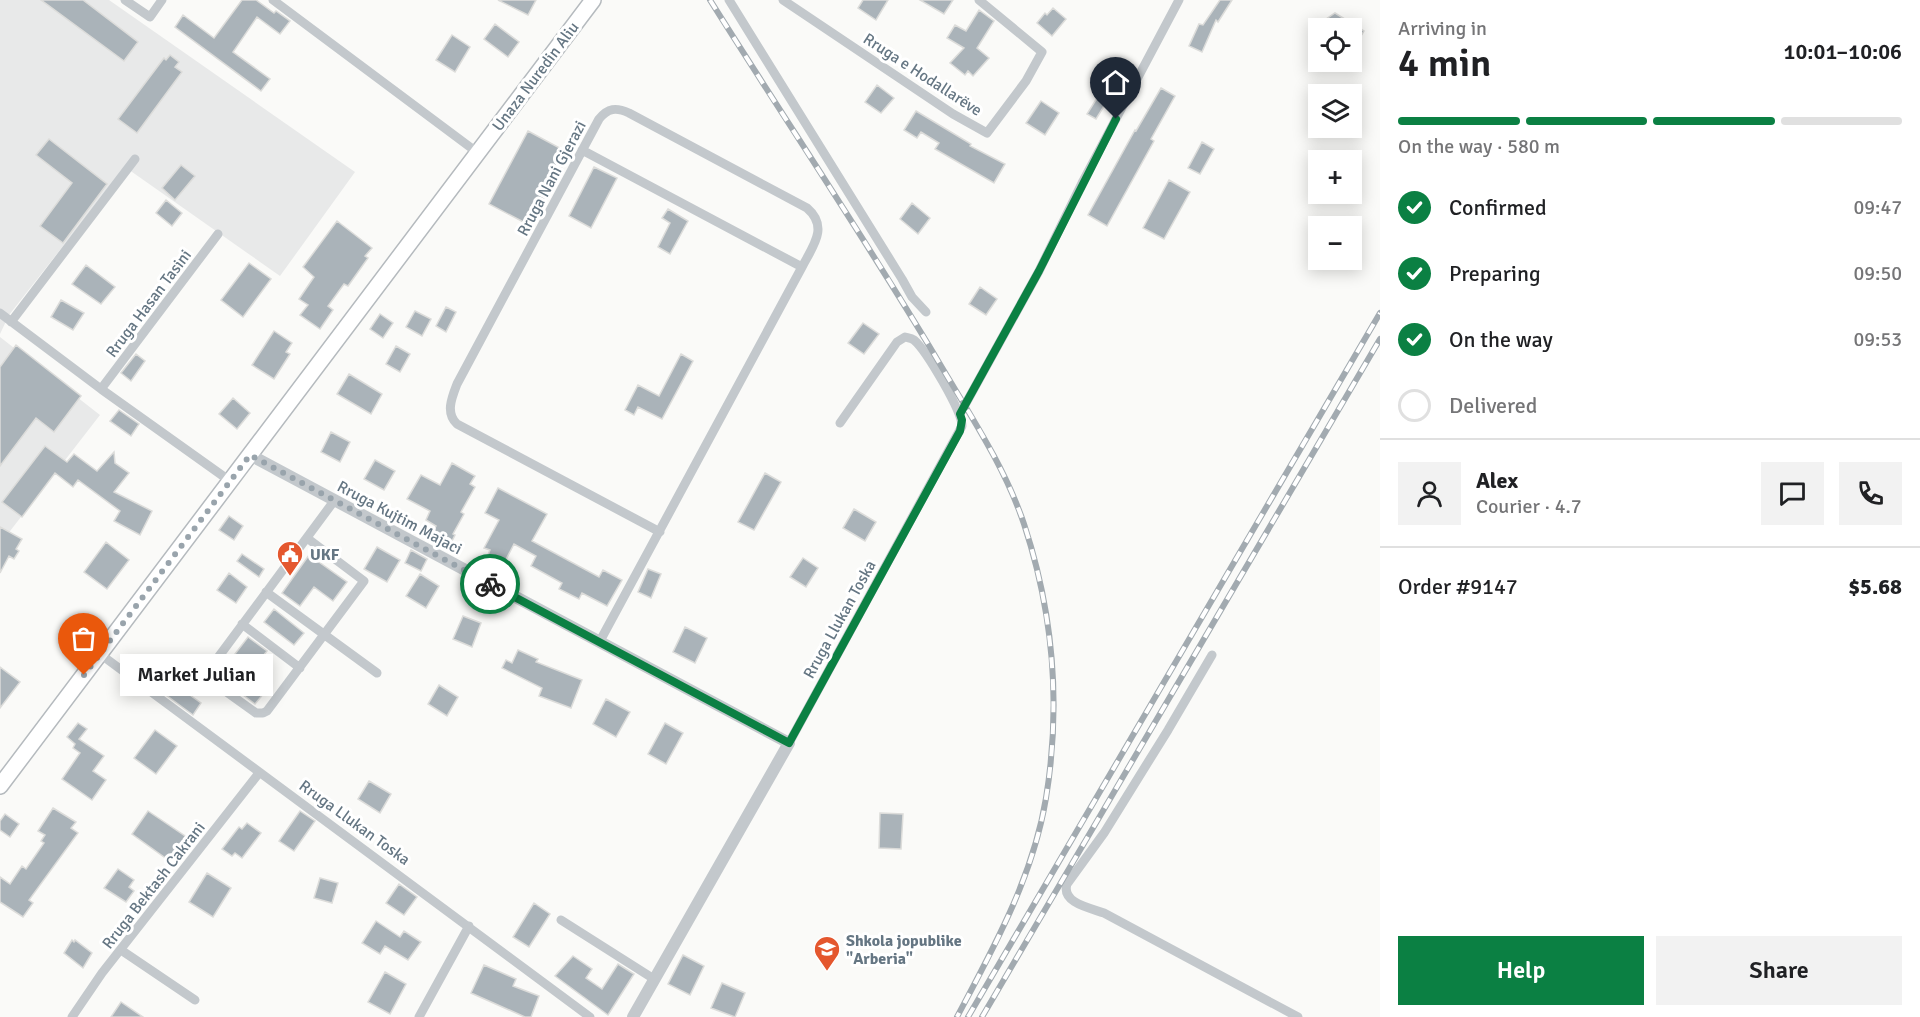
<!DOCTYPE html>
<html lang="en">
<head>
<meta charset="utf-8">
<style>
	:root { --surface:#fff; --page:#f2f2f2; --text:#202124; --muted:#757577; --line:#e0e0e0; --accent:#0b8043 }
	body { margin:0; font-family:Signika,sans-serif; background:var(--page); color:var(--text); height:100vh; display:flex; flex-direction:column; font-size:22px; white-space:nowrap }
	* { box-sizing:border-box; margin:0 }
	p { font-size:20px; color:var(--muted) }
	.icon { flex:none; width:33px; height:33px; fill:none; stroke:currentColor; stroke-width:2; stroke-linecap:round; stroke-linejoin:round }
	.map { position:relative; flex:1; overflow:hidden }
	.panel { display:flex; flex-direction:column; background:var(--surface); width:540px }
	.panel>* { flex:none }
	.controls { position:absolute; left:1308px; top:18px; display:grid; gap:12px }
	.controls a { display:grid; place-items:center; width:54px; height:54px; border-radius:0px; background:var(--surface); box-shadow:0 3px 15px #0003; font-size:30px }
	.pin { position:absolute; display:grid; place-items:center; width:51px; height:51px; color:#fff; margin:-62px -26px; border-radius:50% 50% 50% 0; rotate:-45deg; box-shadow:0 0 6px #0007 }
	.pin .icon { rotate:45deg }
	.courier { position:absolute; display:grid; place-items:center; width:60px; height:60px; margin:-30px; border:4px solid #0b8043; border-radius:50%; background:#fff; color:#222; box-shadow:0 2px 8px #0007 }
	.bubble { position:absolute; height:42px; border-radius:0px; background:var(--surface); box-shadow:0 3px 15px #0003; font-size:20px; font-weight:600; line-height:42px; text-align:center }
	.headline em { font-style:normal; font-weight:600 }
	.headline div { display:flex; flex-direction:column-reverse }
	.headline { display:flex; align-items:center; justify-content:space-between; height:102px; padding:0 18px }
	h1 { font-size:39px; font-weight:600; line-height:45px }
	.bar { display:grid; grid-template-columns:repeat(4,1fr); gap:9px 6px; align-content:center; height:72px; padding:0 18px }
	.bar i { height:8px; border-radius:4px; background:var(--line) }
	.bar .active { background:var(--accent) }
	.bar p { grid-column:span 4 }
	.line { display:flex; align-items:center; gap:15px; padding:0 18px; border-top:2px solid var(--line) }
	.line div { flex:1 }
	.round { display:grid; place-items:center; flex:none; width:63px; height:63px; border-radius:0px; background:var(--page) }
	ol { padding:0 18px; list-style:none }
	li { display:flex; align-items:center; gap:18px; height:66px }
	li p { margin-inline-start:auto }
	li .icon { padding:6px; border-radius:50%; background:var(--accent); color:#fff; stroke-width:4 }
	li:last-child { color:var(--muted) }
	li i { width:33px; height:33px; border:3px solid var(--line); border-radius:50% }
	.primary-button { display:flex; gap:12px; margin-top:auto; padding:12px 18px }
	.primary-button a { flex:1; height:69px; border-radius:0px; background:var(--accent); color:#fff; font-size:24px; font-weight:600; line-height:69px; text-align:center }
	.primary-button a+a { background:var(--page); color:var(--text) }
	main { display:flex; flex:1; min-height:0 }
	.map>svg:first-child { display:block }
	.built { fill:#e8e9e9 }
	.building { fill:#aab3b9; stroke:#dcdcda; stroke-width:1.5 }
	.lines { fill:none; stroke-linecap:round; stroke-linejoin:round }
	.primary-casing { stroke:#b5babe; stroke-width:18 }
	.minor { stroke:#c3c8cc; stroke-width:9 }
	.tertiary { stroke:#c3c8cc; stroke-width:12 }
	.primary { stroke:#fff; stroke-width:15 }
	.rail-casing { stroke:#a2aab0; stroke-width:6 }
	.rail { stroke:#fff; stroke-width:4; stroke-dasharray:11; stroke-linecap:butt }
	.done { stroke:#99a4ac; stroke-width:6; stroke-dasharray:0 10.8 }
	.route { stroke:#0b8043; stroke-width:8 }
	.labels { text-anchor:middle; stroke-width:6; stroke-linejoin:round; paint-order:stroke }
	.street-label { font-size:16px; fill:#657683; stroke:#fff }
	.poi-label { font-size:16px; font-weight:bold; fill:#657683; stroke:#fff; text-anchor:start }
</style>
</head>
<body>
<main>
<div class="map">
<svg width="1380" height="1017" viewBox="0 0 1380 1017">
	<rect width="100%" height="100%" fill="#fafaf8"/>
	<path class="built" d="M0,0H109L355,172L280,276L125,167L9,315L0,334Z
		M0,337L100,415L0,544Z"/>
	<path class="building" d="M41,0H83L138,42L124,61Z
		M242,0H256L274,13L276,11L290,21L280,34L257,17L233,52L270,79L261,91L175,27L183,15L214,38Z
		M498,0H536L528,15Z
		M863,0H888L876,20L858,8Z
		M920,0H953L944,14Z
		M1232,0L1218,22L1216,20L1202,52L1189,46L1199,24L1203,25L1220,0Z
		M1053,8L1066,19L1052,36L1037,23L1045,13L1047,15Z
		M979,10L994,21L977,48L989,58L973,76L968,71L965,75L950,63L964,48L947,38L955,25L966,31Z
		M1335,13L1364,31L1352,51V28H1313Z
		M495,24L519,42L508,57L484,39Z
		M452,35L470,47L455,72L436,60Z
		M170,55L179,62L175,67L182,72L137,133L118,119L164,58L166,60Z
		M877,85L894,98L881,113L865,102Z
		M1161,88L1175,96L1151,139L1154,141L1107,226L1088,215L1135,130L1136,131Z
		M1097,98L1106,103L1096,119L1087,114Z
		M1041,101L1059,113L1045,135L1026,123Z
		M916,111L971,144L970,146L1005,164L994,183L935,149L939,143L921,132L917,138L904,130Z
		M528,131L569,153L531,226L489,204Z
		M49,139L107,184L63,243L40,226L72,183L36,155Z
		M1202,142L1214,149L1200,174L1188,168Z
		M181,165L195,176L175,200L162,188Z
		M594,167L617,178L591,228L569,216Z
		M1169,180L1190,192L1164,239L1143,228Z
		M166,200L182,213L172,226L156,213Z
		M912,203L930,218L918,234L900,219Z
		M668,209L688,221L670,254L658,247L670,223L662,218Z
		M337,221L372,248L365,256L368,258L348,286L344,284L328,306L333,310L320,329L300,315L308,305L299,299L314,277L303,267Z
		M249,263L271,279L243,317L221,300Z
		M86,265L115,287L101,304L72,284Z
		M980,287L997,299L986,315L969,304Z
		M61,300L84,313L73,330L51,317Z
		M446,307L456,312L446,332L436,326Z
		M415,311L431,319L422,336L406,327Z
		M380,314L393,323L383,338L370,329Z
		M863,323L879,334L864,354L848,343Z
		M274,331L292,343L286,352L290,354L274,379L252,365Z
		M16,345L81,396L54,432L36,418L0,466V367Z
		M396,346L410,354L400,372L386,364Z
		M136,354L145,361L131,381L121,373Z
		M681,354L693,361L662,419L638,407L634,415L625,410L638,385L659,396Z
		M349,374L382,394L371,414L337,394Z
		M233,398L250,413L237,429L219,414Z
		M119,410L139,424L131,436L110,421Z
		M331,432L350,442L340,462L321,452Z
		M45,446L67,462L74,454L97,471L114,452L115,463L129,473L114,492L152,511L140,535L114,521L120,511L78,480L73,487L55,473L22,517L2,502Z
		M375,460L395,471L384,490L364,479Z
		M452,463L475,476L470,484L475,487L461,512L464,514L453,534L455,535L448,549L429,539L436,526L426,520L430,511L407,499L421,475L440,485Z
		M765,473L781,482L754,530L738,522Z
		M498,488L547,514L532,541L599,577L603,570L622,580L607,606L582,593L579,599L559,589L562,583L531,566L536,556L514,544L498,575L483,567L490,550L484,548L499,520L485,513Z
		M854,509L876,522L865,541L843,528Z
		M229,516L243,526L234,540L219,530Z
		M0,527L22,539L16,549L19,551L14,559L9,556L0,573Z
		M106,542L129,560L107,589L84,572Z
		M377,547L400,560L387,582L364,569Z
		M411,550L427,559L421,571L405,563Z
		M242,554L264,569L259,577L237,561Z
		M309,555L347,582L333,601L314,587L300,606L282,593Z
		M803,558L818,568L806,587L790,577Z
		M648,569L661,574L651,598L638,592Z
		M229,573L247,587L236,603L217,590Z
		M420,574L439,586L426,608L406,596Z
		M274,609L304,633L294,645L264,622Z
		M463,616L481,623L472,647L453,639Z
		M685,627L707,638L695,663L673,652Z
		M248,637L267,651L251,672L270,686L255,704L218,676Z
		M518,650L538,659L536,662L582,680L571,708L539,696L542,688L502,668L506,660L512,663Z
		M0,667L20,682L0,708Z
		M155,670L201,703L193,715L147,681Z
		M439,685L458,697L447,716L428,704Z
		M606,699L630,712L616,737L593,724Z
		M78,723L87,729L79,739L104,756L93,771L106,780L92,800L62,779L80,753L73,748L75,744L67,737Z
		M665,723L683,733L666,764L648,754Z
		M155,730L177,746L156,774L134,758Z
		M369,781L391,794L380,813L358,799Z
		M53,808L76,822L71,828L78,833L29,900L33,903L23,917L0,902V877L10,884L22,866L26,869L44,843L41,841L45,835L38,831Z
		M148,811L188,838L171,862L132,834Z
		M300,811L315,821L294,851L279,841Z
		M880,813L903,814L901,849L879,848Z
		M5,814L19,824L10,837L0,830V821Z
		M247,823L261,833L242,858L235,853L232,856L222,849L239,827L242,829Z
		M118,869L134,880L129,887L134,891L126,902L104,888Z
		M207,873L231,888L213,917L189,902Z
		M320,878L338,883L332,903L314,898Z
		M399,884L417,897L404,915L386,903Z
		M534,903L550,914L529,947L513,937Z
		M376,921L400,937L404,931L421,942L408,960L385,946L380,954L362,943Z
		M72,940L74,942L75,940L92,953L83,968L64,953Z
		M683,955L704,966L690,995L668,984Z
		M573,956L592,969L586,978L602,989L618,964L634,974L608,1015L555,976Z
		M484,965L516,979L513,986L539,996L531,1017H525L471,993Z
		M385,972L406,984L390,1014L368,1002Z
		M722,983L745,993L735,1017L711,1008Z
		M121,1002L143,1017H111Z"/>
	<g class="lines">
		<g class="primary-casing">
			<path id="primary" d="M0,786L593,0"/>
		</g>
		<path class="minor" d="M125,0L150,17L162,0
			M273,0L478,153
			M729,0L902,279L912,297L926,312
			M783,0L953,114L987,133L1026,81L1042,52L979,0
			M582,150L802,267
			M0,313L101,389L230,481
			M11,322L135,159
			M101,389L218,234
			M960,414L1039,271L1083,181L1179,0
			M307,538L364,581L267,711L263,713H256L210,680L208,671L334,501
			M266,592L377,673
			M242,624L300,668
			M600,641L802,267C813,246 829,227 807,208L629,113C616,107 608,108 599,119L457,384C452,397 445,413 457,424L660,532
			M100,654L590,1017
			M1212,655L1168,730L1104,833L1067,884C1061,903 1090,908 1104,913L1298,1017
			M789,743L962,426C962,411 926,350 914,340C911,338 909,338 905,337L897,342L840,423
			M561,920L654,979
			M121,950L195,1000
			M72,1017L102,973L259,773
			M419,1017L469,926"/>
		<path class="tertiary" d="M250,455L789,743L633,1017"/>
		<use href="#primary" class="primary"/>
		<g class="rail-casing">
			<path id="rail" d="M710,0C784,118 862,234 934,354C966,409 1004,464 1024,524C1053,612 1061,706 1046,798C1033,877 994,947 957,1017
				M968,1017L1380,313
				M982,1017L1380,339"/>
		</g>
		<use href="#rail" class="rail"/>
	</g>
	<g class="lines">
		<path class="done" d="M84,675L250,455L490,584"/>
		<path class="route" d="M490,584L789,743L960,431L962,420L960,414L1039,271L1116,119"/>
	</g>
	<defs>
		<g id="civic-pin" transform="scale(1.35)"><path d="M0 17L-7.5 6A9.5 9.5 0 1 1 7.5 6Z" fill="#e4572e" stroke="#fff"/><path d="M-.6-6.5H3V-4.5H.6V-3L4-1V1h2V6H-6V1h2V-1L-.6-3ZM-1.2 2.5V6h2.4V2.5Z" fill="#fff"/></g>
		<g id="school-pin" transform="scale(1.35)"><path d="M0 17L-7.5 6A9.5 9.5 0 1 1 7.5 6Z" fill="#e4572e" stroke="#fff"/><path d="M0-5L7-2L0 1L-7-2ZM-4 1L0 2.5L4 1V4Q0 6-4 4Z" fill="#fff"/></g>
	</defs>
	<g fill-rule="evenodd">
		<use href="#civic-pin" x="290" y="554"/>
		<use href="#school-pin" x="827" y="949"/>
	</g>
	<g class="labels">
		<g class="street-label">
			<text transform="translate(923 74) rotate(33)" y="6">Rruga e Hodallarëve</text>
			<text transform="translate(535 76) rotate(-53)" y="6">Unaza Nuredin Aliu</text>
			<text transform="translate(551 178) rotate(-62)" y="6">Rruga Nani Gjerazi</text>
			<text transform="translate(148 303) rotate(-53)" y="6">Rruga Hasan Tasini</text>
			<text transform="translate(400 517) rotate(28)" y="6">Rruga Kujtim Majaci</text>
			<text transform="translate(839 619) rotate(-61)" y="6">Rruga Llukan Toska</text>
			<text transform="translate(355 822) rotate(36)" y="6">Rruga Llukan Toska</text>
			<text transform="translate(153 885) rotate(-52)" y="6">Rruga Bektash Cakrani</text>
		</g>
		<g class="poi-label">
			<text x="310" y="560">UKF</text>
			<text x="846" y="946">Shkola jopublike<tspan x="846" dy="18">"Arberia"</tspan></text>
		</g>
	</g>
</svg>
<div class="controls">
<a><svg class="icon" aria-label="locate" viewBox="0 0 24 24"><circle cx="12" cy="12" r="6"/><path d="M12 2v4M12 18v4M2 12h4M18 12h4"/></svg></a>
<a><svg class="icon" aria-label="layers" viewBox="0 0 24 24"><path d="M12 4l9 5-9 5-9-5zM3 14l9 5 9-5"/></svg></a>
<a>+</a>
<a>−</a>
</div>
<div class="pin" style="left:84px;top:675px;background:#ea580c"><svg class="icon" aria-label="bag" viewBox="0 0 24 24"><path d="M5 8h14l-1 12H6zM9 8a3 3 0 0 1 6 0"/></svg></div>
<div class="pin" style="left:1116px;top:119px;background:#1f2937"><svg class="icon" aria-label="home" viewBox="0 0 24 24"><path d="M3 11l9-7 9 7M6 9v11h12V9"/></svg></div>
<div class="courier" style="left:490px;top:584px"><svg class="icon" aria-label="bike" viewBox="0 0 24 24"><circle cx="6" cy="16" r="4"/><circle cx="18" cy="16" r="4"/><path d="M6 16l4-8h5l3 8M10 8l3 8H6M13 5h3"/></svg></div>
<div class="bubble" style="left:120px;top:654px;width:153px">Market Julian</div>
</div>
<section class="panel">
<div class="headline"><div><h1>4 min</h1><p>Arriving in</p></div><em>10:01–10:06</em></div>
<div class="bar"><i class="active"></i><i class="active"></i><i class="active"></i><i></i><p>On the way · 580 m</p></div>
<ol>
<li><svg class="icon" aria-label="check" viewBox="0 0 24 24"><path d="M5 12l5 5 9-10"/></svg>Confirmed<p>09:47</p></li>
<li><svg class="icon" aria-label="check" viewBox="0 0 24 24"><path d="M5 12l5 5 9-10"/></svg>Preparing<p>09:50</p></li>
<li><svg class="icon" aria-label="check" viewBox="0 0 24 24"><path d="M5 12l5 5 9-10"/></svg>On the way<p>09:53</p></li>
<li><i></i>Delivered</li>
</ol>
<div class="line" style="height:108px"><a class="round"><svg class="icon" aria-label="person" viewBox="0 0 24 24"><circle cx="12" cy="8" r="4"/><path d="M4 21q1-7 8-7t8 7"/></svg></a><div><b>Alex</b><p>Courier · 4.7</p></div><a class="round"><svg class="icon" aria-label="chat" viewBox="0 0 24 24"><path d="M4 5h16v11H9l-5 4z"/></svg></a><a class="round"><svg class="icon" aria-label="phone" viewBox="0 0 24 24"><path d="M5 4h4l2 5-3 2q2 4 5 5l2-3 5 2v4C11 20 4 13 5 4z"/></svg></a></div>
<div class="line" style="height:78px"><div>Order #9147</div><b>$5.68</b></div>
<div class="primary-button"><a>Help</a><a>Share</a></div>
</section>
</main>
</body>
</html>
